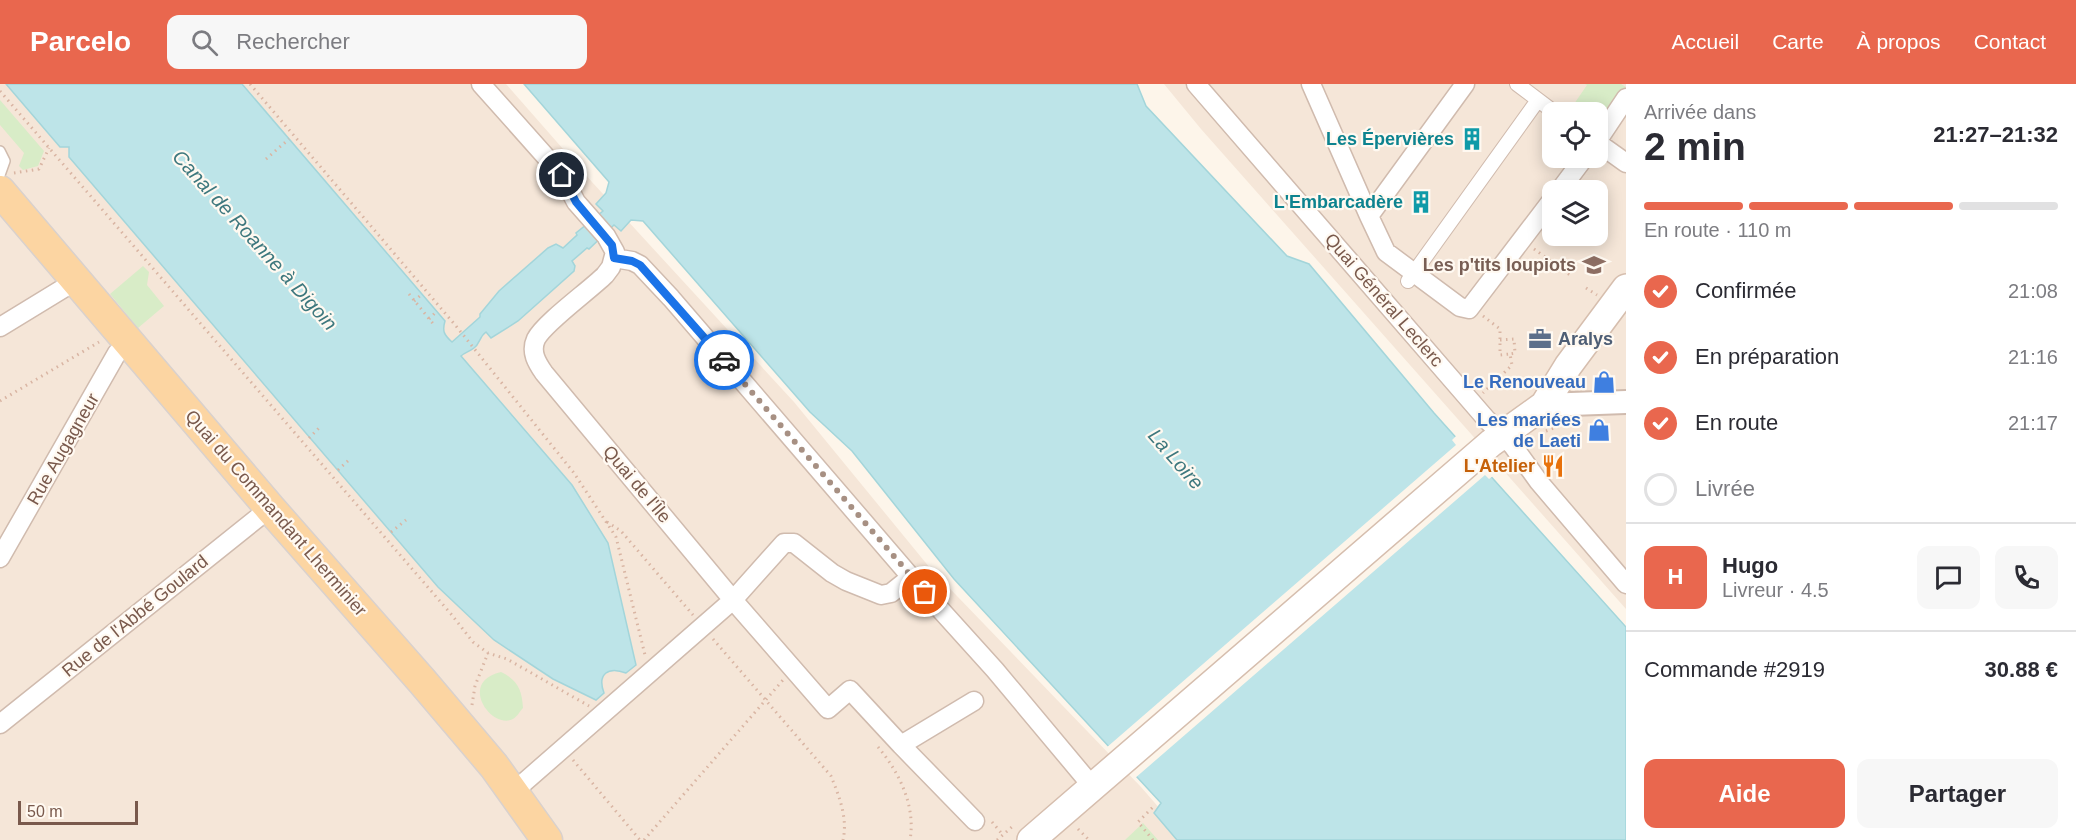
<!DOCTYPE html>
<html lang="fr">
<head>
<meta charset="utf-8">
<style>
	:root { --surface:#fff; --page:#f7f7f7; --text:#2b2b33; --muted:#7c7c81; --line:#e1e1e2; --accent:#e9674e }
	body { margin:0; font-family:Arial,sans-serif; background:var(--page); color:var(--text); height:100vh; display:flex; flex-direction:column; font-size:22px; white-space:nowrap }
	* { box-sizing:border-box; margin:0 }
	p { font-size:20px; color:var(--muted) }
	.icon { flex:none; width:33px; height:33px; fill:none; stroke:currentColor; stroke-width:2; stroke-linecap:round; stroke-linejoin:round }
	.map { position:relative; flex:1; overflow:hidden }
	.drawer { display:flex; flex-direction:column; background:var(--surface); width:450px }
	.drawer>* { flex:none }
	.tools { position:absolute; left:1542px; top:18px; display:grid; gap:12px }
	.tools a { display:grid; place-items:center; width:66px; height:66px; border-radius:12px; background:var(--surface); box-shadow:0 3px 15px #0003; font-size:30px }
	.scale { position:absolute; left:18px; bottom:15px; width:120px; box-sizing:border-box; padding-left:6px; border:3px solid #79594c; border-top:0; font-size:16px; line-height:21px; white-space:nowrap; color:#79594c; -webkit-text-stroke:4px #fff9f1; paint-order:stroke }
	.pin { position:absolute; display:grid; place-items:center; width:51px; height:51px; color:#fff; margin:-26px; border:3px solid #fff; border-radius:50%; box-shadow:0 2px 6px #0007 }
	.courier { position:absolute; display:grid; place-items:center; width:60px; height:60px; margin:-30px; border:4px solid #1a73e8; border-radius:50%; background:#fff; color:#222; box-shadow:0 2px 8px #0007 }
	.headline em { font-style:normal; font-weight:800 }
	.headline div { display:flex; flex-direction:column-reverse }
	.headline { display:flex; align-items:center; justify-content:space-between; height:102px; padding:0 18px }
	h1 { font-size:39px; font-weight:800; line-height:45px }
	.bar { display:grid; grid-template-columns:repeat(4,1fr); gap:9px 6px; align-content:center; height:72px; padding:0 18px }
	.bar i { height:8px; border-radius:4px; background:var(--line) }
	.bar .selected { background:var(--accent) }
	.bar p { grid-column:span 4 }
	.line { display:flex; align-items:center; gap:15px; padding:0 18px; border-top:2px solid var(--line) }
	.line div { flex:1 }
	.round { display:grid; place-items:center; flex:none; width:63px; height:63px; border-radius:12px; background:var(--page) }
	ol { padding:0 18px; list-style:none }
	li { display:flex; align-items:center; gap:18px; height:66px }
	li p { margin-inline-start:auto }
	li .icon { padding:6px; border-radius:50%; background:var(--accent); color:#fff; stroke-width:4 }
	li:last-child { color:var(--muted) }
	li i { width:33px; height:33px; border:3px solid var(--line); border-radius:50% }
	.action { display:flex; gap:12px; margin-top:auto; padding:12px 18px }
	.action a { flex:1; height:69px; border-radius:12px; background:var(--accent); color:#fff; font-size:24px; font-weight:800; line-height:69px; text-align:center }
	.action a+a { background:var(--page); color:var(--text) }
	header { display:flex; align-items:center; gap:36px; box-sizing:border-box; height:84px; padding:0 30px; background:var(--accent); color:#fff }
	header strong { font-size:28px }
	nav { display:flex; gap:33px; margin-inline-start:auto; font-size:21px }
	.search { width:420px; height:54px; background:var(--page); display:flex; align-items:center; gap:15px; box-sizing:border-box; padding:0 21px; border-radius:12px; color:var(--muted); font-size:22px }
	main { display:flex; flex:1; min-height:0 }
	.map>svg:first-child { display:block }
	.residential { fill:#f5e6d8; fill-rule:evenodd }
	.green { fill:#d8ecc7 }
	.water { fill:#bde4e8; stroke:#a3d5da; stroke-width:1.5 }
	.pier { fill:#fdf5ea }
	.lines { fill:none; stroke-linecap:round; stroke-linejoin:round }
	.service-casing { stroke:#d0bbae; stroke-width:12 }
	.pedestrian-casing { stroke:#d0bbae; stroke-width:16 }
	.minor-casing { stroke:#d0bbae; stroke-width:21 }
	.tertiary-casing { stroke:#d0bbae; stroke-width:26 }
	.secondary-casing { stroke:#d6beae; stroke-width:30 }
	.primary-casing { stroke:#d9d1cd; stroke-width:33 }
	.path { stroke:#d9b5a3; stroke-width:3; stroke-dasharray:1.5 4.5; stroke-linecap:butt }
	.service { stroke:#fff; stroke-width:9 }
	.pedestrian { stroke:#fff; stroke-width:14 }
	.minor { stroke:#fff; stroke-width:18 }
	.tertiary { stroke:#fff; stroke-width:22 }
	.secondary { stroke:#fff; stroke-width:27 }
	.primary { stroke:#fcd5a2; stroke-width:30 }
	.done { stroke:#a79083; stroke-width:6; stroke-dasharray:0 10.8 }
	.route { stroke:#1a73e8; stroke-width:8 }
	.labels { text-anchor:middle; stroke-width:4.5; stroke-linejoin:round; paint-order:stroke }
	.culture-label { font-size:18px; font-weight:bold; fill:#0d838f; stroke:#fff9f1; text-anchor:end }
	.education-label { font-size:18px; font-weight:bold; fill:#785e54; stroke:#fff9f1; text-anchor:end }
	.street-label { font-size:18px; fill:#79594c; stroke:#fff9f1 }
	.service-label { font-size:18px; font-weight:bold; fill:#4e5e75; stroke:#fff9f1; text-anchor:start }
	.shop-label { font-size:18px; font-weight:bold; fill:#366cbe; stroke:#fff9f1; text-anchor:end }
	.food-label { font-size:18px; font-weight:bold; fill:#c56008; stroke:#fff9f1; text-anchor:end }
	.water-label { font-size:20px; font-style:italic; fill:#3e787e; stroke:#fff9f1 }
</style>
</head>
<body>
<header>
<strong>Parcelo</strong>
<div class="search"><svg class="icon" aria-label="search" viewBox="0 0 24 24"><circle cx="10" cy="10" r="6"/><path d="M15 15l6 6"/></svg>Rechercher</div>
<nav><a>Accueil</a><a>Carte</a><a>À propos</a><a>Contact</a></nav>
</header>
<main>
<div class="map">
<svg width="1626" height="756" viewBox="0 0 1626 756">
	<rect width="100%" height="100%" fill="#fdf5ea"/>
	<path class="residential" d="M0,0H506L592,98L794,318L930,484L1141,703L1187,756H0Z
		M1164,0H1626V525L1201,45ZM1552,28H1598V74H1552ZM1552,106H1598V152H1552Z"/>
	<path class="green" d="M1585,0H1621L1626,3L1601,39L1598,37V28H1586L1574,20L1587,1Z
		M0,16L44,67L38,82L23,86L19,82L24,69L0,41Z
		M143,182L149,188L147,201L164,222L138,244L110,210Z
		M501,588C518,596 522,606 523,624C520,627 517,633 513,635C492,646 457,598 501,588Z
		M1143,739L1158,756H1125Z"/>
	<path class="water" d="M6,0H242L445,237C442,247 444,251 452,258L480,233V230L499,207L548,164L556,160L563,164L577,151L576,149L603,127L596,120L606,109L609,98L524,0H1137L1146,22L1287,172L1309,180L1434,329L1626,543V756H1177L1154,729L1161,719L954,495L852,367L810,328L643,137L631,136L621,147L614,141L589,165L587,164L572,177L575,182L574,187L518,237L491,254L486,248C479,253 480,260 474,264C469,268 465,268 461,272L572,401L608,459L636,581L626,589C608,582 597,590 604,609L596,616L553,595L494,556L438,503L69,73V63H60Z"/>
	<path class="pier" d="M1457,351L1493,392L1489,395L1485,391L1134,695L1106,664L1456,361L1452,356Z"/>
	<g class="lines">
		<g class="service-casing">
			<path id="service" d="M0,67L5,77L0,91"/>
		</g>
		<g class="pedestrian-casing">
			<path id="pedestrian" d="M1517,0L1554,28
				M1408,197L1538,16"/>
		</g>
		<g class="minor-casing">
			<path id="minor" d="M481,0L562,91L576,118L606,152L615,168L611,183L605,191C590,206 544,239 536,255C530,268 537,279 544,289L733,516L828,625L850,606L901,661L974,617
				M1196,0L1487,336L1513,362L1539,398L1626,500
				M1311,0L1369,132
				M1465,0L1369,132L1386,168L1460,223L1469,225L1552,116
				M1598,56L1626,14
				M1598,59L1626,79
				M1560,106L1584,74
				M614,174L632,177L640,181L671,214L911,493L995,586L1092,702
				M0,243L77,196
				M0,474L117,269L130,259
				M0,640L270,424
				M901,661L975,737
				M513,708L733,516L784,459H794L832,489L846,497L881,511L891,509L911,493"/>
		</g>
		<g class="tertiary-casing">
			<path id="tertiary" d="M1544,321L1626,318"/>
		</g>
		<g class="secondary-casing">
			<path id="secondary" d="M1031,756L1491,359L1544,321L1568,282L1626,204"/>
		</g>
		<g class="primary-casing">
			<path id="primary" d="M0,107L270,424L422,597L494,682L547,756"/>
		</g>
		<path class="path" d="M250,0L456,242L574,389L616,453L645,571
			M0,7L451,530L473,558L488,569L507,575L589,622
			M266,75L289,55
			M14,89L39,85L49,64
			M1534,165L1570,191
			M1586,204L1597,211
			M409,210L435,242
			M414,217L422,210
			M1483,232L1500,245V271L1510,270L1512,281L1483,309
			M429,235L437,227
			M1500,256L1514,255L1515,269L1510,270
			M0,317L99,258
			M1546,347L1562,341
			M309,354L321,342
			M338,386L350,375
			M607,438L621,447L693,531
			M391,448L406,436
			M713,555L831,692C839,712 848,734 843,756
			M472,621L475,602L488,569
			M878,663C899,688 916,722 910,756
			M573,676L640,756
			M992,738L1003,751
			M1078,745L1089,756
			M644,756L783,596
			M997,756L1014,741
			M1153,756L1138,738L1154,722"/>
		<use href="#service" class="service"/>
		<use href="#pedestrian" class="pedestrian"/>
		<use href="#minor" class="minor"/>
		<use href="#tertiary" class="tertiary"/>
		<use href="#secondary" class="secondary"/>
		<use href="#primary" class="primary"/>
	</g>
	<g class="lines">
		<path class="done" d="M724,276L925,508"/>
		<path class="route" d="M562,91L576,118L612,161L614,174L632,177L640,181L724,276"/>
	</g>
	<defs>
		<g id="building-bare" transform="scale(1.8)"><path d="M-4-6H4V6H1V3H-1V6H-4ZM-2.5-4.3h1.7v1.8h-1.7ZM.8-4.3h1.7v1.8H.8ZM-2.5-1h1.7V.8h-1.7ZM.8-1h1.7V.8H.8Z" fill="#0f9aa8" stroke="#fff9f1" stroke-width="2.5" paint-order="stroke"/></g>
		<g id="school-bare" transform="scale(1.8)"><path d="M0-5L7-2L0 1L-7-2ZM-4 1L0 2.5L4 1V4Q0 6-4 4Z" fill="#8d6e63" stroke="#fff9f1" stroke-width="2.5" paint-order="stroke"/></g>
		<g id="office-bare" transform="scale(1.8)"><path d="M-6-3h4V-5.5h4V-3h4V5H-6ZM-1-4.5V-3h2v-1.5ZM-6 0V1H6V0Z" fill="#5c6f8a" stroke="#fff9f1" stroke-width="2.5" paint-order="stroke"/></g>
		<g id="shop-bare" transform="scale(1.8)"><path d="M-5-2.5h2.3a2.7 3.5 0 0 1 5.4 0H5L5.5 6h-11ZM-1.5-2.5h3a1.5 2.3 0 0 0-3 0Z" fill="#3f7fe0" stroke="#fff9f1" stroke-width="2.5" paint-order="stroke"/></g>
		<g id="restaurant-bare" transform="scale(1.8)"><path d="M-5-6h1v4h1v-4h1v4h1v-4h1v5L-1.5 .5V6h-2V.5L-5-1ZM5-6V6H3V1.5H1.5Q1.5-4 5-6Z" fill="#e8710a" stroke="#fff9f1" stroke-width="2.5" paint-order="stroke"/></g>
	</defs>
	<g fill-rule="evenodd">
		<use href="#building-bare" x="1472" y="55"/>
		<use href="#building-bare" x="1421" y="118"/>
		<use href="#school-bare" x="1594" y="181"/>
		<use href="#office-bare" x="1540" y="255"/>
		<use href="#shop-bare" x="1604" y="298"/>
		<use href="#shop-bare" x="1599" y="346"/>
		<use href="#restaurant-bare" x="1553" y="382"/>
	</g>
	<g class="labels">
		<g class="culture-label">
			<text x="1454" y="61">Les Épervières</text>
			<text x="1403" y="124">L'Embarcadère</text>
		</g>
		<g class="education-label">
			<text x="1576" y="187">Les p'tits loupiots</text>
		</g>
		<g class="street-label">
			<text transform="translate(1384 216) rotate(49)" y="6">Quai Général Leclerc</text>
			<text transform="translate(63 365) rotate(-60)" y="6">Rue Augagneur</text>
			<text transform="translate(637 400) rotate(50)" y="6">Quai de l'Île</text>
			<text transform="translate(276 429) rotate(49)" y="6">Quai du Commandant Lherminier</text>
			<text transform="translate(135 532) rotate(-39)" y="6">Rue de l'Abbé Goulard</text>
		</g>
		<g class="service-label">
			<text x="1558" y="261">Aralys</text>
		</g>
		<g class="shop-label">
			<text x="1586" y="304">Le Renouveau</text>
			<text x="1581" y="342">Les mariées<tspan x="1581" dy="21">de Laeti</tspan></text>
		</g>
		<g class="food-label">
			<text x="1535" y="388">L'Atelier</text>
		</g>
		<g class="water-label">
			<text transform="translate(255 156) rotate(48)" y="7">Canal de Roanne à Digoin</text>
			<text transform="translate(1176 375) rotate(49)" y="7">La Loire</text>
		</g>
	</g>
</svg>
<div class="tools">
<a><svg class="icon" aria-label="locate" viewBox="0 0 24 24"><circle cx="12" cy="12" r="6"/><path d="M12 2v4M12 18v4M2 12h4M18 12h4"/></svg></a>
<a><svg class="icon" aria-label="layers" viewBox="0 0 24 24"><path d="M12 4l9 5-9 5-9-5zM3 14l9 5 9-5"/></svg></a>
</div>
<div class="scale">50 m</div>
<div class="pin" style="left:925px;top:508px;background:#ea580c"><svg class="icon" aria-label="bag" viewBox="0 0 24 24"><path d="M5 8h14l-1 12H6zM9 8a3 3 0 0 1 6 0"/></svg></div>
<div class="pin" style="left:562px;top:91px;background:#1f2937"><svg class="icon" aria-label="home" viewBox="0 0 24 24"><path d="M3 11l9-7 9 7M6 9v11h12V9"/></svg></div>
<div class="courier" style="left:724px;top:276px"><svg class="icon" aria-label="car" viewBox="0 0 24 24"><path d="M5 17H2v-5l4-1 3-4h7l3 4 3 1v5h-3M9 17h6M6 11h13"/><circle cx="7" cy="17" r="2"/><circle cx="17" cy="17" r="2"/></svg></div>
</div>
<section class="drawer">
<div class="headline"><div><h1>2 min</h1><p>Arrivée dans</p></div><em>21:27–21:32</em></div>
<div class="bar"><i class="selected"></i><i class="selected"></i><i class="selected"></i><i></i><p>En route · 110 m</p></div>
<ol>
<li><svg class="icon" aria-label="check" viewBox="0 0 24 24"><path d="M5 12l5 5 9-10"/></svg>Confirmée<p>21:08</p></li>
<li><svg class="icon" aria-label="check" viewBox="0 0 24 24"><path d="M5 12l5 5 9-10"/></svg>En préparation<p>21:16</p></li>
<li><svg class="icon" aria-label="check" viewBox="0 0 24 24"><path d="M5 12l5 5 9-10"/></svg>En route<p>21:17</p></li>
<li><i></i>Livrée</li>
</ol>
<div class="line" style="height:108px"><b class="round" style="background:var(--accent);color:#fff">H</b><div><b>Hugo</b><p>Livreur · 4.5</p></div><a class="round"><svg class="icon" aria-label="chat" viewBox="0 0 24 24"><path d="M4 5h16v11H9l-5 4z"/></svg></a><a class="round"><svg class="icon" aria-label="phone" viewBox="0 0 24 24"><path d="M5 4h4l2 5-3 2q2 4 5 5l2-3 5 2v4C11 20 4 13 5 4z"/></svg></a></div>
<div class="line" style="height:78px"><div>Commande #2919</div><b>30.88 €</b></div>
<div class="action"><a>Aide</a><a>Partager</a></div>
</section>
</main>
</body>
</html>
